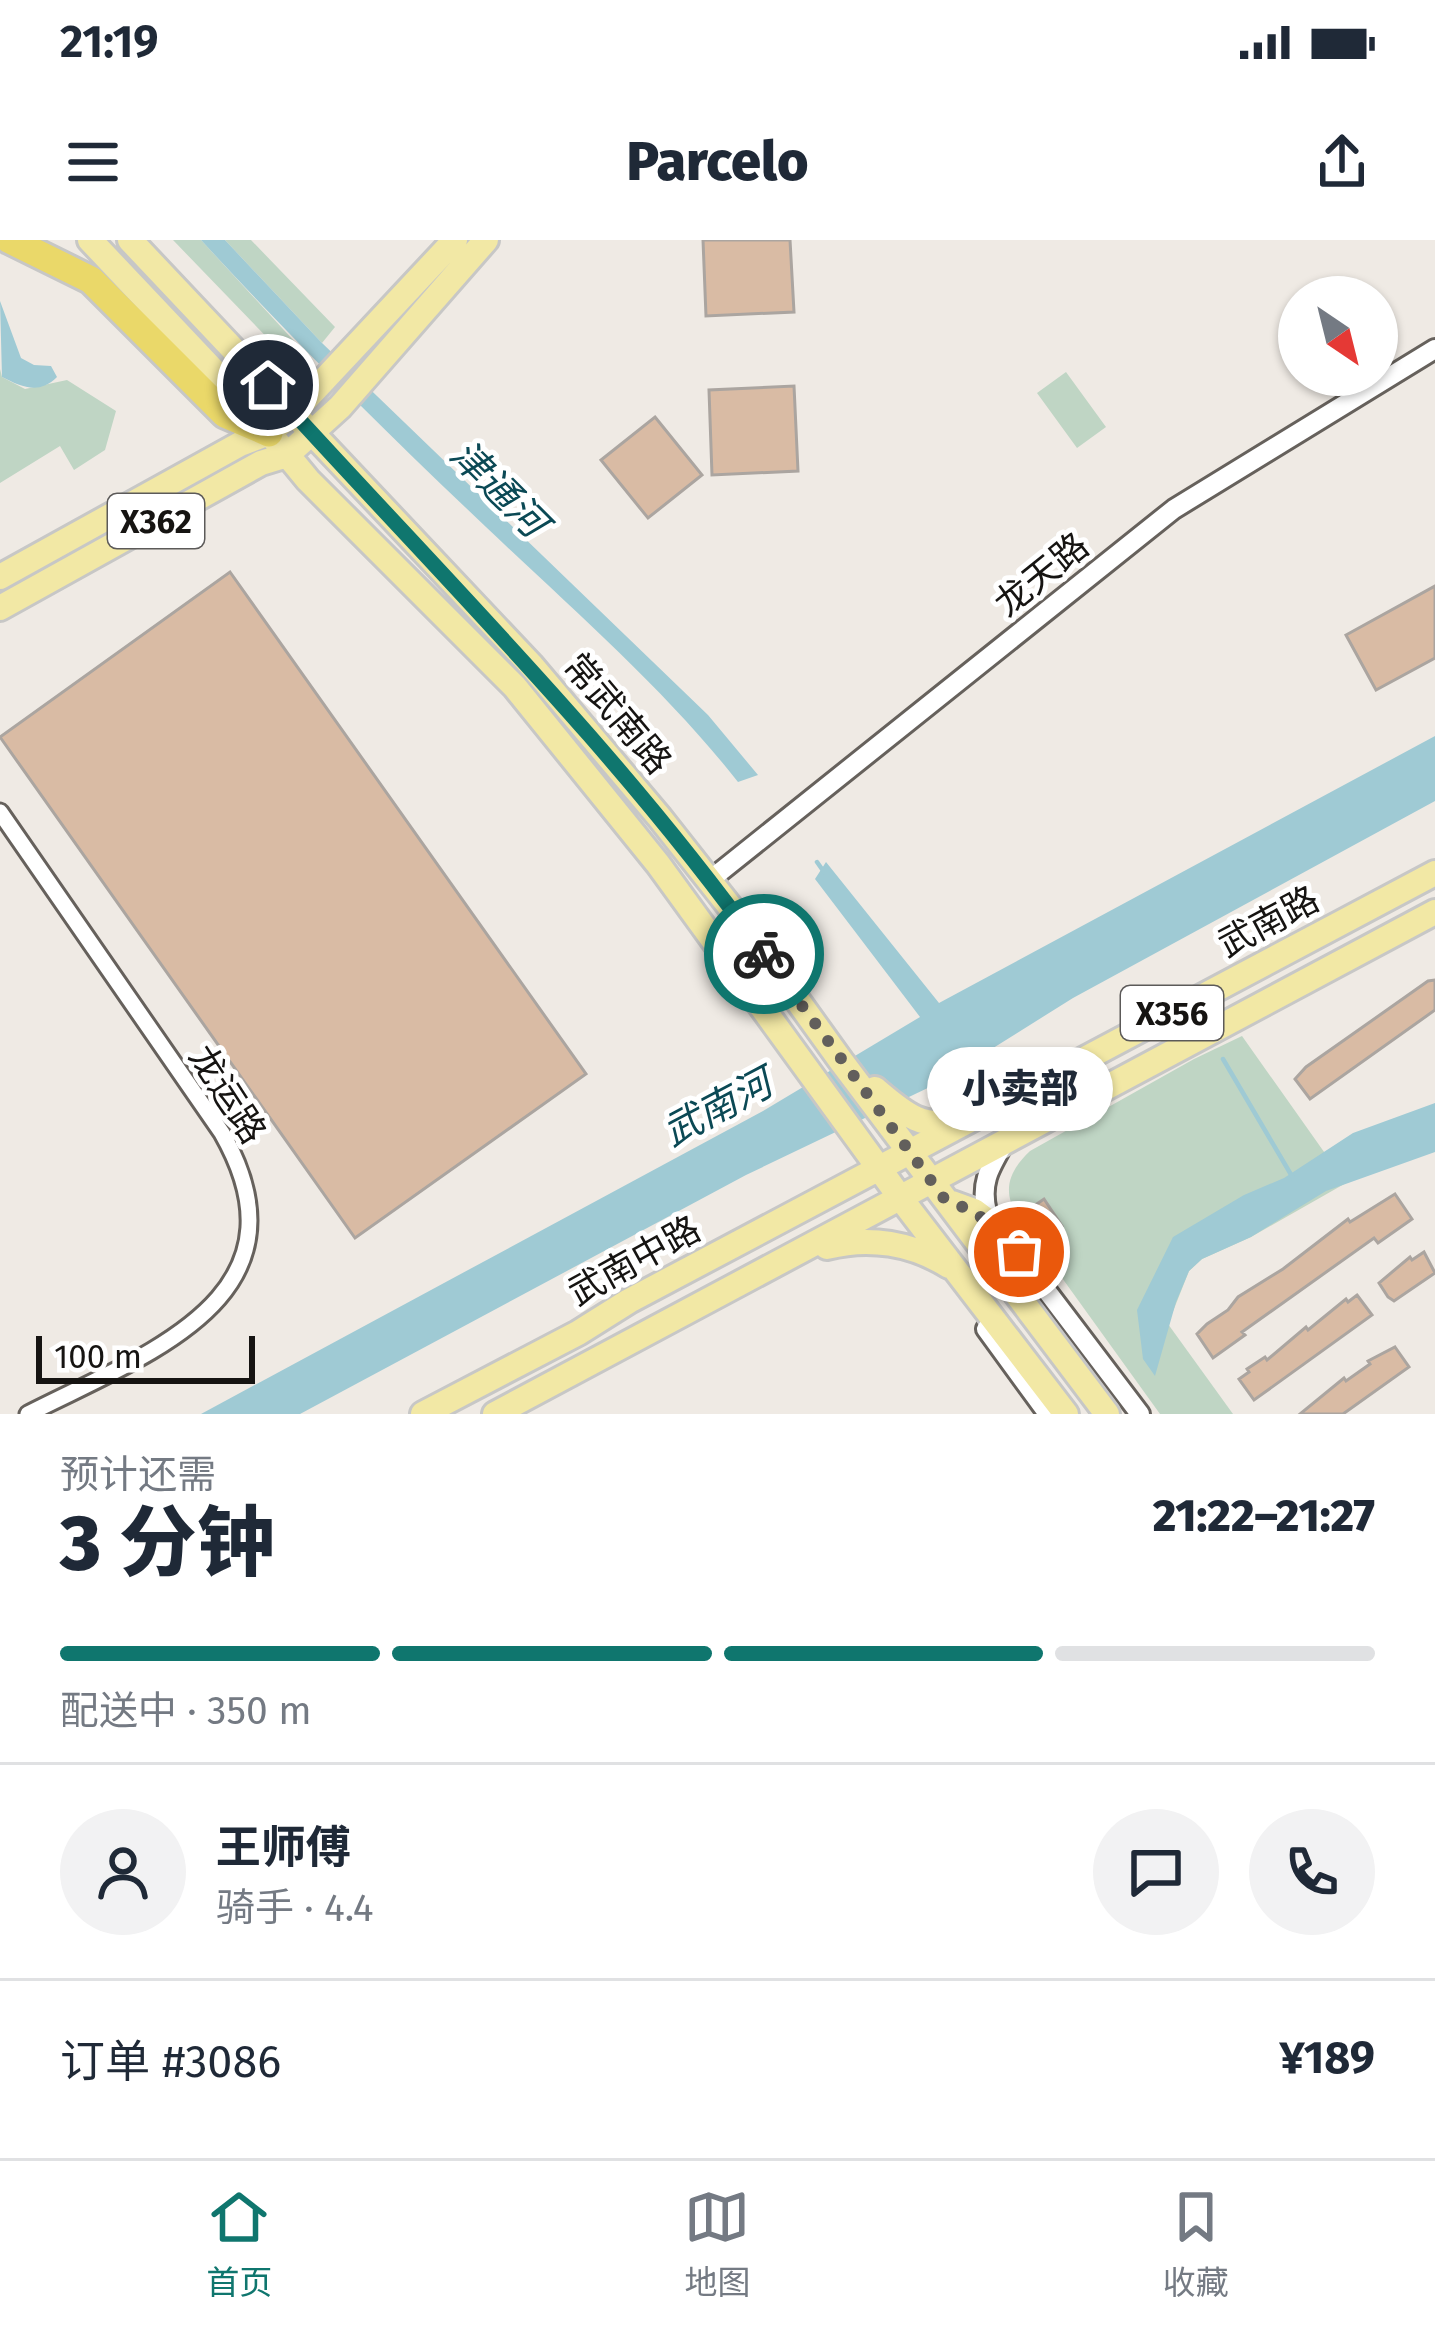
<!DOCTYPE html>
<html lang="zh">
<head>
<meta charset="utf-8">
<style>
	:root { --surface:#fff; --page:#f2f2f3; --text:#1f2937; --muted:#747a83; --line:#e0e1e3; --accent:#0f766e }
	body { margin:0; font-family:"Fira Sans","Noto Sans SC",sans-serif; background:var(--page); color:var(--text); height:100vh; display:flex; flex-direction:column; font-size:45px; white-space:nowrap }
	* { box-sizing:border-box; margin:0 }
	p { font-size:39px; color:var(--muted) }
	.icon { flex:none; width:66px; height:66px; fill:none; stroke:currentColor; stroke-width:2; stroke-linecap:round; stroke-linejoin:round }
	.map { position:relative; height:1174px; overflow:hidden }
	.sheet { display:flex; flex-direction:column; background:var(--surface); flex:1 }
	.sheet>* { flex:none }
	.needle { width:78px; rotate:145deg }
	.buttons { position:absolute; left:1278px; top:36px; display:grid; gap:24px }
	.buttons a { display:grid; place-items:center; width:120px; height:120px; border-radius:50%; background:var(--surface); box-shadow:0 3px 9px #0004; font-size:60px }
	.scale { position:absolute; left:36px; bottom:30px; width:219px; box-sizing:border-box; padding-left:12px; border:6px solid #161412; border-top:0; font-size:33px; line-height:42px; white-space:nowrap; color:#161412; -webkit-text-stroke:9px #fff; paint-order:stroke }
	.pin { position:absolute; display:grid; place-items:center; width:102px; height:102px; color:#fff; margin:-51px; border:6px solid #fff; border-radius:50%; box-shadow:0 3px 12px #0007 }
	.courier { position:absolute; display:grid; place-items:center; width:120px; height:120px; margin:-60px; border:9px solid #0f766e; border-radius:50%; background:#fff; color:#222; box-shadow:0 3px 15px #0007 }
	.bubble { position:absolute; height:84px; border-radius:42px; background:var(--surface); box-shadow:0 3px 9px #0004; font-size:39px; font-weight:800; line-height:84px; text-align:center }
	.summary em { font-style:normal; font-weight:800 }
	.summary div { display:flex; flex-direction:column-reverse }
	.summary { display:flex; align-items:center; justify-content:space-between; height:204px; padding:0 60px }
	h1 { font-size:78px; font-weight:800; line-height:90px }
	.bar { display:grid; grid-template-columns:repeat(4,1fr); gap:18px 12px; align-content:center; height:144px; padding:0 60px }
	.bar i { height:15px; border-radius:9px; background:var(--line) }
	.bar .current { background:var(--accent) }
	.bar p { grid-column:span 4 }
	.line { display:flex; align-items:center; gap:30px; padding:0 60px; border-top:3px solid var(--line) }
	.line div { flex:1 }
	.round { display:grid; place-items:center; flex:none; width:126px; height:126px; border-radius:63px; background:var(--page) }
	.status { display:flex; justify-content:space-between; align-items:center; height:84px; padding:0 60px; background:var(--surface); direction:ltr }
	.status svg { height:33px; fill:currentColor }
	header { display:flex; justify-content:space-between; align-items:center; height:156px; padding:0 60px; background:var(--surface); font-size:54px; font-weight:800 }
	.menu { display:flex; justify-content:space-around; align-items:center; height:168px; border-top:3px solid var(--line); background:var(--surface); font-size:33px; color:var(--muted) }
	.menu a { display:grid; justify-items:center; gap:6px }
	.menu .current { color:var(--accent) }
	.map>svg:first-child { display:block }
	.green { fill:#bfd5c4 }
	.water { fill:#9fcad4 }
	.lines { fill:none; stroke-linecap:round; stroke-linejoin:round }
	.stream { stroke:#9fcad4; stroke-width:4.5 }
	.building { fill:#d9bba4; stroke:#aba5a0; stroke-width:3 }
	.minor-casing { stroke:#66615c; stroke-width:21 }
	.tertiary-casing { stroke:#66615c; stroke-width:24 }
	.primary-casing { stroke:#c7c7c6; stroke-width:30 }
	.motorway-casing { stroke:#c7c7c6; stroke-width:33 }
	.minor { stroke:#fff; stroke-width:15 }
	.tertiary { stroke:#fff; stroke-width:18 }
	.primary { stroke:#f2e8a5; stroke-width:24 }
	.motorway { stroke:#ead869; stroke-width:27 }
	.done { stroke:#625f5c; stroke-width:12; stroke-dasharray:0 21.6 }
	.route { stroke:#0f766e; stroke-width:15 }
	.labels { text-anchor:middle; stroke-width:10; stroke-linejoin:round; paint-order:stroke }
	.shield { fill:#fff; stroke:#5c5a59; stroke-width:3 }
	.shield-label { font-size:33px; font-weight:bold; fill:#161412 }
	.street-label { font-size:36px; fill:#161412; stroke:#fff }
	.water-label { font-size:39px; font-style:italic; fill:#0b4955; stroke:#fff }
</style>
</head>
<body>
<div class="status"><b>21:19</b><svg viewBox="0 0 49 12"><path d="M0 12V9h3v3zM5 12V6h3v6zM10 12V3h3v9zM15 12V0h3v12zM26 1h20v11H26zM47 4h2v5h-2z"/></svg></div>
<header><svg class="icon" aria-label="menu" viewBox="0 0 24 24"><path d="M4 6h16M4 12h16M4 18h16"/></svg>Parcelo<svg class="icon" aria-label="share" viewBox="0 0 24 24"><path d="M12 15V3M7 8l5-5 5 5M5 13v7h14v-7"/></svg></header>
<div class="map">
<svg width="1435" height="1174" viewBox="0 0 1435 1174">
	<rect width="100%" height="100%" fill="#efeae4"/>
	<path class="green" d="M173,0H201L306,114L292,117L281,112Z
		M225,0H251L335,87L322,103Z
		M0,129L2,137L25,149L67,140L116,171L105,210L74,230L60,206L0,243Z
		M1066,132L1106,187L1077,208L1037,153Z
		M1242,796L1346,943L1251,997L1202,1019L1189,1031L1168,1084L1233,1174H1160L1016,974C1002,949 1010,930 1030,911L1194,819Z"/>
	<path class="water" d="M201,0H225L322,103L708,475L758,535L738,542C665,449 572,369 486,287C388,194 293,100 201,0Z
		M0,61L21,118L34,125L51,126L57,137C39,155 22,147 2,137Z
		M1435,496V561L1073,758L934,845L746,935L300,1174H201L763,871L920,777L815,639L826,622L939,763Z
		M1435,863V912L1326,951L1251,997L1202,1019L1189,1031L1176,1062L1155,1136L1143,1119L1137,1070L1173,997L1244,955L1284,938L1353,893Z"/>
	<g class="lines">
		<path class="stream" d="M817,622L824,632
			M1223,819L1293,938"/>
	</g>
	<path class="building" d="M703,0H790L794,72L706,76Z
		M794,146L798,231L712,235L709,150Z
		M655,177L702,235L648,278L601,220Z
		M230,332L586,834L355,998L0,497Z
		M1435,346V418L1376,450L1346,395Z
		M1435,740V770L1310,859L1295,839L1306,827L1428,741Z
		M1395,954L1412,979L1378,1003L1374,998L1242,1092L1245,1095L1213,1118L1197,1094L1207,1084L1228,1070L1238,1057L1283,1029L1348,979L1350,982Z
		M1044,959L1062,986L1046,997L1028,970Z
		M1424,1012L1435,1033L1394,1061L1388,1057L1379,1043L1410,1017L1412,1020Z
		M1357,1055L1372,1075L1254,1160L1239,1139L1249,1132L1247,1129L1265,1117L1267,1120L1306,1087L1308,1090L1346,1059L1348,1062Z
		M1395,1107L1409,1127L1343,1174H1300L1344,1138L1346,1141L1370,1124L1368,1121Z"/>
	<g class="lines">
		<g class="minor-casing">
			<path id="minor" d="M0,572L222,893C316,1058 145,1114 28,1174"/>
		</g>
		<g class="tertiary-casing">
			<path id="tertiary" d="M710,640L1174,269L1435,109
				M1003,905C989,929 980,944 987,972L1140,1174
				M986,1089L1048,1174"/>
		</g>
		<g class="primary-casing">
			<path id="primary" d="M90,0L247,166L308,240L515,447L658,624L902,960L1066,1174
				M130,0L531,425L660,578L734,672L841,821L1107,1174
				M0,337L240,204L269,193L293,173L455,0
				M0,368L261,223L287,215L340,167L486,0
				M875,849C901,871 924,893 960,879
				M952,963L974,971L997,988
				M827,1007C869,996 912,1003 949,1026
				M423,1174L578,1093L629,1061L1435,633
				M495,1174L1435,672"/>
		</g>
		<g class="motorway-casing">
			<path id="motorway" d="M10,0L91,40L225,174L269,193"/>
		</g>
		<use href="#minor" class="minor"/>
		<use href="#tertiary" class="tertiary"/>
		<use href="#primary" class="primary"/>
		<use href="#motorway" class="motorway"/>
	</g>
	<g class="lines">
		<path class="done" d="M764,714L946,961L974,971L1019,1012"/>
		<path class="route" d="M268,145C438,333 616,507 764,714"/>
	</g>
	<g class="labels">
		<g class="shield">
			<rect x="108" y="254" width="96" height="54" rx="9"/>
			<rect x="1121" y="746" width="102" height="54" rx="9"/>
		</g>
		<g class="shield-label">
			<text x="156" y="293">X362</text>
			<text x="1172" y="785">X356</text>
		</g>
		<g class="street-label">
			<text transform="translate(1041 334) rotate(-39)" y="13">龙天路</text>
			<text transform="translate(618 473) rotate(50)" y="13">常武南路</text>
			<text transform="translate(1268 681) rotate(-28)" y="13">武南路</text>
			<text transform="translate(228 854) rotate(57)" y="13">龙运路</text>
			<text transform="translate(634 1020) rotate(-29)" y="13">武南中路</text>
		</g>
		<g class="water-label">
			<text transform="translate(499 248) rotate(45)" y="14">津通河</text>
			<text transform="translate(717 867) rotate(-28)" y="14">武南河</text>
		</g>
	</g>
</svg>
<div class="buttons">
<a><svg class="needle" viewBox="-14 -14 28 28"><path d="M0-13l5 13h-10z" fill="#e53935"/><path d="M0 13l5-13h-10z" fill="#747a83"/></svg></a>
</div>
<div class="scale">100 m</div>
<div class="pin" style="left:1019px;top:1012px;background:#ea580c"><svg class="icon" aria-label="bag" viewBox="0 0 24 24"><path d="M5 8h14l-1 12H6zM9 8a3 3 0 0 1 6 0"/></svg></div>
<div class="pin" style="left:268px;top:145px;background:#1f2937"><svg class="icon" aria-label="home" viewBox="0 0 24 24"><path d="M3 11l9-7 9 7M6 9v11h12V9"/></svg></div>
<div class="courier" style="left:764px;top:714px"><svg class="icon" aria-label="bike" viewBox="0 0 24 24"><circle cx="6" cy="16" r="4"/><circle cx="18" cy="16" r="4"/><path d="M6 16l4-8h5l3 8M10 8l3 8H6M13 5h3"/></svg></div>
<div class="bubble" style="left:927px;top:807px;width:186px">小卖部</div>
</div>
<section class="sheet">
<div class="summary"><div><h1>3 分钟</h1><p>预计还需</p></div><em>21:22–21:27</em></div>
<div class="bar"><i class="current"></i><i class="current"></i><i class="current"></i><i></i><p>配送中 · 350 m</p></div>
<div class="line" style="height:216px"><a class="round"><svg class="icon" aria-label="person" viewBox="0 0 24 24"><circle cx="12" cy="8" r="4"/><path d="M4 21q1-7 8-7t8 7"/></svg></a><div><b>王师傅</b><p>骑手 · 4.4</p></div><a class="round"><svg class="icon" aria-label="chat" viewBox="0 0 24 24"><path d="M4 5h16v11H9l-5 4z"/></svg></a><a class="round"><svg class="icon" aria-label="phone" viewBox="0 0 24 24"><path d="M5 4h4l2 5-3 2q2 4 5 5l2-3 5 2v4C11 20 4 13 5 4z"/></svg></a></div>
<div class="line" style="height:156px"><div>订单 #3086</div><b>¥189</b></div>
</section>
<nav class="menu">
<a class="current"><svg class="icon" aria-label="home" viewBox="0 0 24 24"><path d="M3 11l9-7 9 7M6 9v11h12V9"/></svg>首页</a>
<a><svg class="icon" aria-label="map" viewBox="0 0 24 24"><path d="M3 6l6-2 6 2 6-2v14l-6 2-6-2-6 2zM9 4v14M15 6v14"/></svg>地图</a>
<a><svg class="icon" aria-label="saved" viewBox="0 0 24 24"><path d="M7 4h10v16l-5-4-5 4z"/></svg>收藏</a>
</nav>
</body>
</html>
